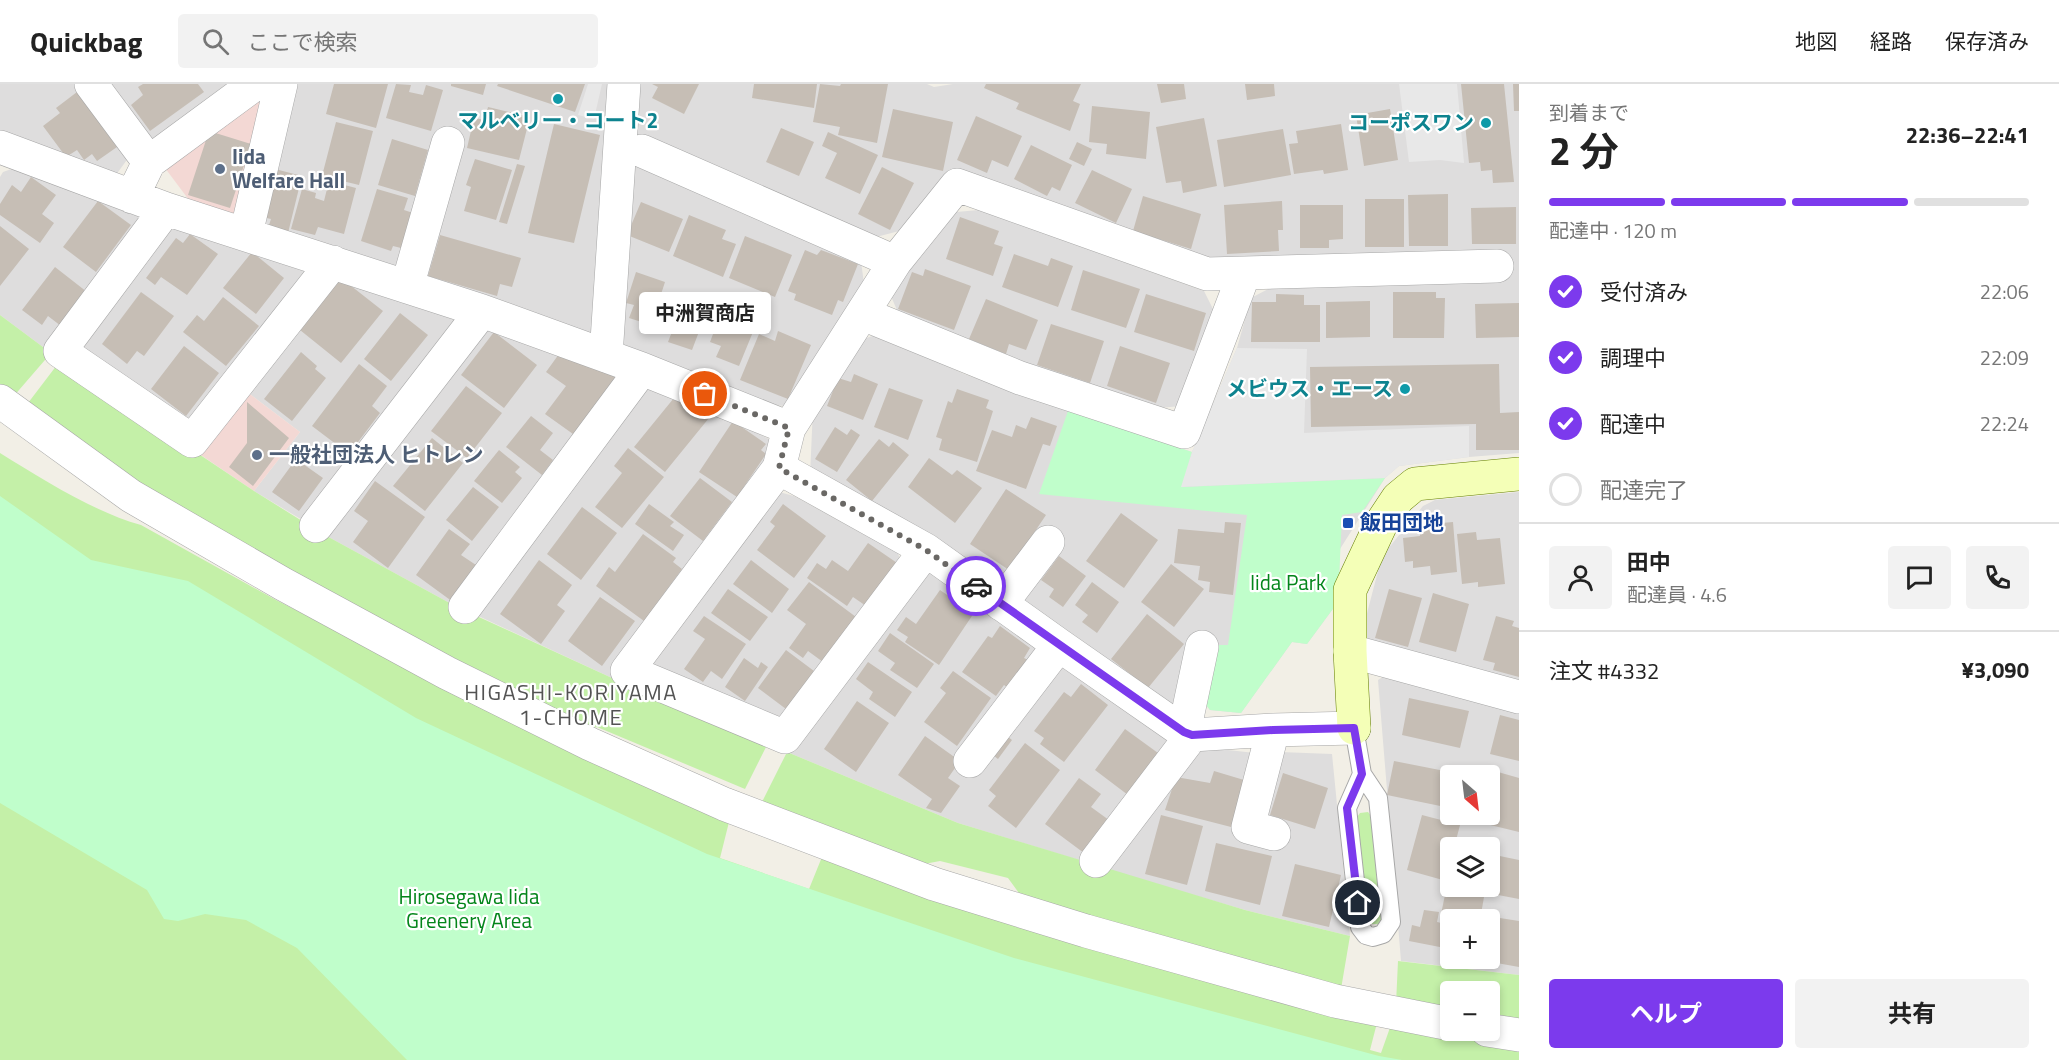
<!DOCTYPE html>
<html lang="ja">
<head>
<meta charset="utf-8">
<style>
	:root { --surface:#fff; --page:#f2f2f2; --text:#222; --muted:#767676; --line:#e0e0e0; --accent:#7c3aed }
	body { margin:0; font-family:"Titillium Web","Noto Sans JP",sans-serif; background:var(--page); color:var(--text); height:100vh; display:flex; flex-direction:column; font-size:22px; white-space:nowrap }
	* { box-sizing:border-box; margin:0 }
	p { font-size:20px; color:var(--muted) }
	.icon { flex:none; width:33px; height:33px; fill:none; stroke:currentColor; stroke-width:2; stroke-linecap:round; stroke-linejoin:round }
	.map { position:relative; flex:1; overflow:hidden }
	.details { display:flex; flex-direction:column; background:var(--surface); width:540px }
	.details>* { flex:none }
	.needle { width:39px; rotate:152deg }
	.tools { position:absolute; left:1440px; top:681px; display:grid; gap:12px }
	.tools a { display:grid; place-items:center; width:60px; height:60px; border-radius:6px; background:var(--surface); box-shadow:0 3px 9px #0003; font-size:30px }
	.pin { position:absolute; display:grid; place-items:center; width:51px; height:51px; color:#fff; margin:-26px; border:3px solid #fff; border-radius:50%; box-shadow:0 2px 6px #0007 }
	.courier { position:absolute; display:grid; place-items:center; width:60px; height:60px; margin:-30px; border:4px solid #7c3aed; border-radius:50%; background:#fff; color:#222; box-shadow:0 2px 8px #0007 }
	.bubble { position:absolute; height:42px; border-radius:6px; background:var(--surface); box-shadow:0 3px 9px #0003; font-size:20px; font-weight:700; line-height:42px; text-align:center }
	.summary em { font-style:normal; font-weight:700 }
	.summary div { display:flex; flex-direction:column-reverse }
	.summary { display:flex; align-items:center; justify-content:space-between; height:102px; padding:0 30px }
	h1 { font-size:39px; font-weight:700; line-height:45px }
	.bar { display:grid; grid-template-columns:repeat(4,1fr); gap:9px 6px; align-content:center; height:72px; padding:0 30px }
	.bar i { height:8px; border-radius:4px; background:var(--line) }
	.bar .current { background:var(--accent) }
	.bar p { grid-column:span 4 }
	.line { display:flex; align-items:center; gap:15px; padding:0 30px; border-top:2px solid var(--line) }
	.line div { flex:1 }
	.round { display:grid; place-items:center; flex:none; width:63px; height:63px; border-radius:6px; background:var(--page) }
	ol { padding:0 30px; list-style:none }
	li { display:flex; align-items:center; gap:18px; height:66px }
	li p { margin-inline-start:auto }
	li .icon { padding:6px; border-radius:50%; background:var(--accent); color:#fff; stroke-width:4 }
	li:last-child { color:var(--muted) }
	li i { width:33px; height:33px; border:3px solid var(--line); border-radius:50% }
	.action { display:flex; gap:12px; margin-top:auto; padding:12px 30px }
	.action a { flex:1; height:69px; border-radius:6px; background:var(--accent); color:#fff; font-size:24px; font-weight:700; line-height:69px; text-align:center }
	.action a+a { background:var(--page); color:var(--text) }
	header { display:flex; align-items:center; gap:36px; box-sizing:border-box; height:84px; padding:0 30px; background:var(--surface); border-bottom:2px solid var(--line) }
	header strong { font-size:28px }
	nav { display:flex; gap:33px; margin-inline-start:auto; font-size:21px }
	.search { width:420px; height:54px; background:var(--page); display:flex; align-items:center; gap:15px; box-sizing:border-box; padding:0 21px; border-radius:6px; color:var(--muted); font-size:22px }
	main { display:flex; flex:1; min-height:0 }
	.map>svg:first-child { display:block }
	.residential { fill:#dedddd; fill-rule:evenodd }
	.commercial { fill:#f3d8d4 }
	.grass { fill:#c4f0a8 }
	.park { fill:#c0fecb }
	.parking { fill:#e8e8e8 }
	.building { fill:#c6beb5 }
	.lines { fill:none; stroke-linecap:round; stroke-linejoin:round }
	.lane-casing { stroke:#a7a7a7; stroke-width:20 }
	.street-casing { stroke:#a7a7a7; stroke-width:34 }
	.secondary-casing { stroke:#647f00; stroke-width:34 }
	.lane { stroke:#fff; stroke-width:18 }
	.street { stroke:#fff; stroke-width:33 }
	.secondary { stroke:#f4ffb7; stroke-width:33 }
	.done { stroke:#6a6865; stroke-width:6; stroke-dasharray:0 10.8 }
	.route { stroke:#7c3aed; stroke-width:8 }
	.culture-dot { fill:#0f9aa8; stroke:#fff; stroke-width:2 }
	.service-dot { fill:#5c6f8a; stroke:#fff; stroke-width:2 }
	.transit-dot { fill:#1a4fb4; stroke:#fff; stroke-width:2 }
	.labels { text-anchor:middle; stroke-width:4.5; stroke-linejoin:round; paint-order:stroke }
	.culture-label { font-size:21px; font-weight:bold; fill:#0d838f; stroke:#fff; text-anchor:end }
	.service-label { font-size:21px; font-weight:bold; fill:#4e5e75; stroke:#fff; text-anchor:start }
	.transit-label { font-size:21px; font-weight:bold; fill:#164399; stroke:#fff; text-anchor:start }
	.park-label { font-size:21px; fill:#03851a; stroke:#fff }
	.neighbourhood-label { font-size:22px; letter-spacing:1.5px; fill:#535353; stroke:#fff }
</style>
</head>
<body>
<header>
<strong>Quickbag</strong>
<div class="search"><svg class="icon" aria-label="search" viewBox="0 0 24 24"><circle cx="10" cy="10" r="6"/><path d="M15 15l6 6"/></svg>ここで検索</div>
<nav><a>地図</a><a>経路</a><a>保存済み</a></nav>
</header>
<main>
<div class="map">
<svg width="1519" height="976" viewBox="0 0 1519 976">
	<rect width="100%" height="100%" fill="#f2efe6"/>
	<path class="residential" d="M0,0H75L129,73L113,95L0,57Z
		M101,0H232L157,56H142Z
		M294,0H614L597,257L257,143Z
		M634,0H927L934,3L953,0H1519V369L1469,373L1399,382L1385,394L1340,465L1338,518L1307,560L1292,558L1241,629L1210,626L1202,616L1176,627L1003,504L810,392L813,324L855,258L878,250L964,290L1192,368L1237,264L1251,214L1278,200L1204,178L954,88L907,145L876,153L861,177L864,200L784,322L772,321L617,263Z
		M17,83L141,130L143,141L47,266L0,231V93L3,88Z
		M979,126L1204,207L1217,233L1181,322L1159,324L1014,280L900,233L890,210L956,128Z
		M179,141L305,183L306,194L187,340L78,262L160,146Z
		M345,191L455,235L456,245L304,437L254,407L300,348L243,305Z
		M482,244L621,288L457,523L323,450Z
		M660,300L771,356L770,376L612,594L472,529L639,304Z
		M779,408L794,412L898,469L903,485L782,640L650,587L645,576Z
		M1519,408V606L1366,558V533L1382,472L1423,422L1435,416Z
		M934,488L1059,580L1168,656L1085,778L958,739L787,668L922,492Z
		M1392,587L1519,622V891L1401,877L1378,596ZM1450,692H1490V730H1450ZM1450,764H1490V802H1450ZM1450,836H1490V874H1450Z
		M1201,663L1255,669L1260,738L1280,668L1332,670L1350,852L1245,826L1102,784Z"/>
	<path class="commercial" d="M263,5L234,133L192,120L165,84Z
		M243,305L300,348L254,407L195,367Z"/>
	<path class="grass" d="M0,231L51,269L13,313L0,304Z
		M60,277L254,407L323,450L457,523L612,594L767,661L745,705L597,643L582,646L204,444L25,323Z
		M0,369C42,395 94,428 141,441L276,516L525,643L730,734L720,774L809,805L824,768L1378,935L1370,966L1381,969L1392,938L1443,950L1519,961V976H1325L1147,945L0,510Z
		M787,668L958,739L1245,826L1350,852L1341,905L1024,816L1008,794L940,777L919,781L761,720Z
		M0,676L487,976H0Z
		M1368,728L1371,732L1381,836L1378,840H1371L1368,837L1357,733L1360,729Z
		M1398,877L1519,891V942L1490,937V908H1450V930L1396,920Z"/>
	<path class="park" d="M1068,327L1192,368L1182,403L1385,394L1362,428L1342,431L1338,518L1307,560L1292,558L1241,629L1210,626L1202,616L1212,561H1228L1247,431L1039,410Z
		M0,412L91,476L188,497L416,634L707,770L1014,874L1379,972L1402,976H407L297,864L246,836L205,830L178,837L164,835L147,806L0,719Z"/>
	<path class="parking" d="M588,0H602L594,35L578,31Z
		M1399,0H1457L1464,79L1440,76L1409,78Z
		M1237,264L1307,265L1304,349L1469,342V373L1399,382L1385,394L1181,403L1192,368Z"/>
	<path class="building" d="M143,0H198L204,8L150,47L131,21L143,11L138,3Z
		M334,0H388L376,44L326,30Z
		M396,0L411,1L409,8L423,11L426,1L443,6L431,47L386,34Z
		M451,0H486L483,11L451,2Z
		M498,0H585L575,28L497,2Z
		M652,0H699L684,30L652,14L658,3Z
		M754,0H817L814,24L752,14Z
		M820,0L840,2L841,0H888L877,59L838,51L840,43L813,38Z
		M986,0H1081L1073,17L1080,20L1070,47L1016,25L1019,19L984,4Z
		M1157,0H1184L1186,15L1161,19Z
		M1245,0H1274L1275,12L1247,16Z
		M1461,0H1504L1514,98L1493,99L1492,86L1481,87L1480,78L1469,79Z
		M1513,0H1519V27H1514Z
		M77,8L117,63L97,77L92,70L84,76L77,66L66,73L43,42L60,29L56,24Z
		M1092,22L1150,28L1146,75L1106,70L1107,60L1089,58Z
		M488,23L530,33L519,76L467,64L474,34L485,36Z
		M893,25L953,38L943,87L882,73Z
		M1390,25L1398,76L1364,82L1356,31Z
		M976,32L1022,52L1008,83L992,76L987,89L957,76Z
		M1204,34L1217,102L1183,109L1181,97L1166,99L1156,43Z
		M336,38L373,47L359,101L322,92Z
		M554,40L600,51L574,159L528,149Z
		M1341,40L1348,86L1324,90L1323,86L1294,90L1289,60L1298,59L1296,47Z
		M781,44L814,58L799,92L766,78Z
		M1283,45L1291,91L1224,103L1217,56Z
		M209,47L251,60L230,124L188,111Z
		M828,48L878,71L860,110L825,94L837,69L822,62Z
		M392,55L428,66L415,112L378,101Z
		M1077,58L1092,65L1084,82L1069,75Z
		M1031,61L1072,81L1060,107L1052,103L1047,112L1014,95Z
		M475,75L512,86L496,136L464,127L471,103L466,101Z
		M517,80L525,82L507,140L499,138Z
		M882,83L914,99L890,146L858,130Z
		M275,85L302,92L288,149L268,144L271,135L262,133Z
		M1092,86L1132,105L1116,139L1075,119Z
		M31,93L56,111L42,130L54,139L40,159L0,131V120L12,101L21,108Z
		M329,97L356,104L344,150L318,143L315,151L291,145L302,105L316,109L315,114L324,117Z
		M377,105L408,114L404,126L416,130L405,165L393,162L391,167L361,157Z
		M1448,110V162H1409L1408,111Z
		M1143,112L1201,130L1191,165L1133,147Z
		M1365,115H1404V163H1365Z
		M98,117L131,141L96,188L63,163Z
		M1282,117L1283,146H1278L1279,167L1227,170L1224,121Z
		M641,118L683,135L669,168L627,151Z
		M1300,121H1343V155L1329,156V164H1300Z
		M1516,123V160H1472L1471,124Z
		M689,131L726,146L722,155L736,160L723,193L673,172Z
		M960,133L999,147L994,160L1003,163L993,192L946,175Z
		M0,142L29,165L0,202Z
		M190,150L218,170L187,211L161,193L155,201L146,194L176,154L183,159Z
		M440,151L521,174L512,203L500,200L497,212L428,192Z
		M745,152L792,171L775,213L729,194Z
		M805,166L817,171L821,166L858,180L843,218L838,216L832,231L794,216L796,210L788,207Z
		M252,168L284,194L256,230L223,204Z
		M1014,170L1048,182L1051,174L1073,182L1058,223L1002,203Z
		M55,183L87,208L61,242L48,232L42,241L22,226Z
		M925,185L971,202L954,246L898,225L912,188L923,192Z
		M1083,186L1140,205L1126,244L1071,226Z
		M636,188L665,198L651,241L629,234L634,221L626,219Z
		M341,194L383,227L341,279L300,246Z
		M141,208L174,232L144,272L137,267L127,280L102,260Z
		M1393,208H1436V214H1445L1444,254H1393Z
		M1146,210L1206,229L1194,267L1134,248Z
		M1276,210L1304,211V221H1320V258H1251L1252,218H1276Z
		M674,211L708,224L692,266L668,258L673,245L663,242Z
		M223,213L259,242L226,282L183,248L197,231L204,237Z
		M986,215L1038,236L1026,266L1009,260L1006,270L969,255Z
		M1370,217V253L1326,254V218Z
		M1519,219V253L1476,254L1475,220Z
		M400,229L428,251L391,297L364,275Z
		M721,229L755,243L739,282L716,273L721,262L710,258Z
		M1051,240L1104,257L1090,299L1037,281Z
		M778,247L811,261L788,315L740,296L759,250L775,257Z
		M494,248L537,281L504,324L461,291Z
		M184,262L219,289L186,332L151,305Z
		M1120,262L1170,279L1156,319L1107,302Z
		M301,268L317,282L315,285L326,294L292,337L264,315Z
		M559,270L617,290L580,355L545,330L566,302L546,288Z
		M359,280L387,302L372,322L380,329L349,370L312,342Z
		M1499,280L1500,329L1519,328V366H1476V340L1311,343L1310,283Z
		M854,290L878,300L863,336L827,322L838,294L851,298Z
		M466,302L502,329L467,374L431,347Z
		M889,304L923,316L908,356L874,343Z
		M957,305L989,316L986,324L993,327L977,378L939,366L942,355L936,353L948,317L952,319Z
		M678,309L709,334L665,388L634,363Z
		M247,318L289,354L253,402L229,383L247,359Z
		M531,332L553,349L540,366L553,376L542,391L506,363Z
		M1031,333L1057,342L1050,362L1043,360L1026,405L976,387L992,346L1012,353L1016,341L1026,345Z
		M733,337L766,360L761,366L766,370L737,413L699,388Z
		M835,343L847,351L851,345L860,351L837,388L815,375Z
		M432,354L463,379L425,427L393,402Z
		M879,355L889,363L893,358L909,371L872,417L846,396Z
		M628,364L664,393L622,444L595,423L622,389L614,382Z
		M499,366L520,383L515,388L522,394L502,419L474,397Z
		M929,374L952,391L957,386L982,404L955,439L908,403Z
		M296,375L323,394L299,427L272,408Z
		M700,394L732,418L703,457L670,432Z
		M375,397L425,433L388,484L353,458L368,437L354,427Z
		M473,403L499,423L472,457L446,436Z
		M1006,405L1046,431L1009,486L970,460Z
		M649,420L674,438L670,442L684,451L673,467L635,440Z
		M783,420L826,452L794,494L757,466L775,442L770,438Z
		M582,423L617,449L581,496L547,470Z
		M1121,429L1158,456L1124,504L1086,477Z
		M1225,438L1241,439L1233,511L1209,508L1210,498L1198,496L1200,482L1174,479L1178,445L1224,449Z
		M1453,438L1457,488L1431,491L1430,482L1413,484V477L1405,478L1403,454L1420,452L1419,441Z
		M449,445L470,460L461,471L479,483L453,518L416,491Z
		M1476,448L1477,456L1500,454L1505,500L1478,503V498L1462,500L1457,450Z
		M643,450L676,474L673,478L682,485L644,537L596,502L609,483L615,488Z
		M868,459L900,481L869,524L853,513L847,522L807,494L817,479L826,485L832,476L848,487Z
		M1059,472L1086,492L1063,523L1049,513L1054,505L1041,496Z
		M539,476L572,501L557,521L565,527L541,560L500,530Z
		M751,476L789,505L772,529L733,500Z
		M1171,480L1204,505L1174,543L1141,518Z
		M809,498L856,533L823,578L808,567L803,574L789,564L806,540L787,526Z
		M1092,498L1119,518L1097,549L1082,538L1088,531L1075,521Z
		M728,505L768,533L750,557L711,529Z
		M1389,505L1422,514L1408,563L1375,554Z
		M940,506L953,515L957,509L978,523L939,581L905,558L908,553L897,546L906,533L916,540Z
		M1433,509L1469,520L1456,568L1419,558Z
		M600,513L635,537L602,582L568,557Z
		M1147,530L1184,560L1148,604L1111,575Z
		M704,532L746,560L722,595L711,587L703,598L684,585L705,555L693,547Z
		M1496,532L1514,537L1512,542L1519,544V593L1493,586L1495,579L1483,576Z
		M1000,542L1030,564L1024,574L1028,576L1008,604L1004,601L996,612L962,588L988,552L992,554Z
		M890,549L934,580L917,604L890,586L895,579L878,567Z
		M786,566L814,587L786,625L758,604Z
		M744,574L758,584L761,578L768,583L745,617L725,603Z
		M868,578L912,608L895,633L869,615L873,608L856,595Z
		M953,587L991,614L957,662L924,638L946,609L940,604Z
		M1081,600L1108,621L1064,678L1040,660L1044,654L1034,647L1064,608L1071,613Z
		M1409,614L1469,627L1460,664L1402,651Z
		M857,617L889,639L856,688L824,665Z
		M1500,631L1519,636V677L1490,670Z
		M1125,645L1158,669L1128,711L1095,686Z
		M1003,649L1012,656L998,675L989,668Z
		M925,652L960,677L948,694L960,702L941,729L926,724L932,715L898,691Z
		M1025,659L1060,686L1016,744L988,722L996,712L989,706Z
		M1394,677L1460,690L1450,692V724L1387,711Z
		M1214,687L1244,696L1231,743L1165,726L1176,693L1210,699Z
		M1498,688L1519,694V748L1474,737L1475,730H1490V708L1494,709Z
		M1283,689L1328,704L1315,745L1270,731Z
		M1079,694L1101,710L1091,723L1113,739L1088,772L1045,740Z
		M1161,731L1203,742L1187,801L1145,790Z
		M1422,731L1460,741L1454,764H1450V798L1407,786Z
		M1216,759L1272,772L1260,821L1205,807Z
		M1490,770L1519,776V815L1472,806L1473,802H1490Z
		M1295,780L1341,791L1329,843L1282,832Z
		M1446,806L1484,813L1480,836H1450V837L1440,835Z
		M1424,826L1439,828L1437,838L1450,841V865L1409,857L1412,841L1420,843Z
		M1487,832L1519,837V883L1480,876L1490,874V836H1486Z"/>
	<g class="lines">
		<g class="lane-casing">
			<path id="lane" d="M1354,644L1362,690L1378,714L1391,838L1383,850L1373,853L1366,851L1360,843L1347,724L1362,690"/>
		</g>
		<g class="street-casing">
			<path id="street" d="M91,0L149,78
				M0,63L166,125L482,227L642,285L789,344L895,178L957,101L1207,190L1497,182
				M642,67L895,178
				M132,113L149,78L255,0
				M166,125L60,267L192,357L333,178
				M246,150L281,0
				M407,203L448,59
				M863,230L1020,294L1184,348L1244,190
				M606,272L624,0
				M0,317L131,412L283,500L447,589L590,660L724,720L934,800L1086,847L1335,917L1450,940
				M789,344L779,384L926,466L1059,561L1184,648L1192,651L1273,646L1354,644
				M779,384L627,587L785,653L926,466
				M316,442L482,227
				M1001,520L1048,458
				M465,523L642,285
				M1350,567L1519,613
				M1273,646L1248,743L1274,750
				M1184,648L1202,563
				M970,677L1059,561
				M1096,777L1192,651
				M1487,946L1519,951"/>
		</g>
		<g class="secondary-casing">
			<path id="secondary" d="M1354,644L1350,567V506L1382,438L1398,414L1415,400L1519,390"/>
		</g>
		<use href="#lane" class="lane"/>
		<use href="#street" class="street"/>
		<use href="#secondary" class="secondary"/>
	</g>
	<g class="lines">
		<path class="done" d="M705,310L789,344L779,384L926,466L976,502"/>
		<path class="route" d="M976,502L1184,648L1192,651L1273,646L1354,644L1362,690L1347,724L1358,819"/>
	</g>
	<g class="culture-dot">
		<circle cx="558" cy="15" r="6"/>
		<circle cx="1486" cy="39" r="6"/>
		<circle cx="1405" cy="305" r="6"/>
	</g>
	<g class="service-dot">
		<circle cx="220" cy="85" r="6"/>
		<circle cx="257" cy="371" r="6"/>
	</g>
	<rect class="transit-dot" x="1342" y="433" width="12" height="12" rx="3"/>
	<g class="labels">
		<g class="culture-label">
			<text x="558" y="44" text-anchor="middle">マルベリー・コート2</text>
			<text x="1474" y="46">コーポスワン</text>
			<text x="1393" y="312">メビウス・エース</text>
		</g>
		<g class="service-label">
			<text x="232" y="80">Iida<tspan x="232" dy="24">Welfare Hall</tspan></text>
			<text x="269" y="378">一般社団法人 ヒトレン</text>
		</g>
		<g class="transit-label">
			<text x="1360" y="446">飯田団地</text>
		</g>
		<g class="park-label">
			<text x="1288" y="506">Iida Park</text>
			<text x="469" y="820">Hirosegawa Iida<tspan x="469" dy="24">Greenery Area</tspan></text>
		</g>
		<g class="neighbourhood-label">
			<text x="571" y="616">HIGASHI-KORIYAMA<tspan x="571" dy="25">1-CHOME</tspan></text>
		</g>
	</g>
</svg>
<div class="tools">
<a><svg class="needle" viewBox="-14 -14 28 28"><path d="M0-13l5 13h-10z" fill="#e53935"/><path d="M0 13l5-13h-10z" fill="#767676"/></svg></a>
<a><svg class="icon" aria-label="layers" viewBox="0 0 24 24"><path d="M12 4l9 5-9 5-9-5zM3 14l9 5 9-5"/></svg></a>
<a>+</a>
<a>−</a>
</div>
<div class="pin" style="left:705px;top:310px;background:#ea580c"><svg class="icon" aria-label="bag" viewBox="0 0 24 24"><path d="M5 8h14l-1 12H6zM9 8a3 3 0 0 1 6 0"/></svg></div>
<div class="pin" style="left:1358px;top:819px;background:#1f2937"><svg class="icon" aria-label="home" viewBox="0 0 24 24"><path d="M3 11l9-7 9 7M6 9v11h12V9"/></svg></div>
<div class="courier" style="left:976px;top:502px"><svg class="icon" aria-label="car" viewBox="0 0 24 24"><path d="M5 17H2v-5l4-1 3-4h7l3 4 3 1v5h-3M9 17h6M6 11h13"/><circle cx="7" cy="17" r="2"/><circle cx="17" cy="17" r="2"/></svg></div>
<div class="bubble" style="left:639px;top:208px;width:132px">中洲賀商店</div>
</div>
<section class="details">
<div class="summary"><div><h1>2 分</h1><p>到着まで</p></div><em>22:36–22:41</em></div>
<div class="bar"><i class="current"></i><i class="current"></i><i class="current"></i><i></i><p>配達中 · 120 m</p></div>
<ol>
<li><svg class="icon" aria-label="check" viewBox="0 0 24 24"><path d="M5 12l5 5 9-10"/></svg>受付済み<p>22:06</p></li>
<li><svg class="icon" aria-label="check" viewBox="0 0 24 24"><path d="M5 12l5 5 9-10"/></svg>調理中<p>22:09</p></li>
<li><svg class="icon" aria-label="check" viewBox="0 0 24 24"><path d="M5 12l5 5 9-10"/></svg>配達中<p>22:24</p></li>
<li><i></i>配達完了</li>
</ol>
<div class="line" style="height:108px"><a class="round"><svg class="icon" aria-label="person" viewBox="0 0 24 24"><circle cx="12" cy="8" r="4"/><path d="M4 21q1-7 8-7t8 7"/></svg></a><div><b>田中</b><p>配達員 · 4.6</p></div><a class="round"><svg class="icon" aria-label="chat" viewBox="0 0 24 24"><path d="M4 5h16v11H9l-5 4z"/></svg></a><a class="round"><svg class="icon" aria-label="phone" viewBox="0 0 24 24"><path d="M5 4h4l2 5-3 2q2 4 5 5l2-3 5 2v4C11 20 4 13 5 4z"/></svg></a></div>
<div class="line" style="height:78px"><div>注文 #4332</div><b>¥3,090</b></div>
<div class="action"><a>ヘルプ</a><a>共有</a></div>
</section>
</main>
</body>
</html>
